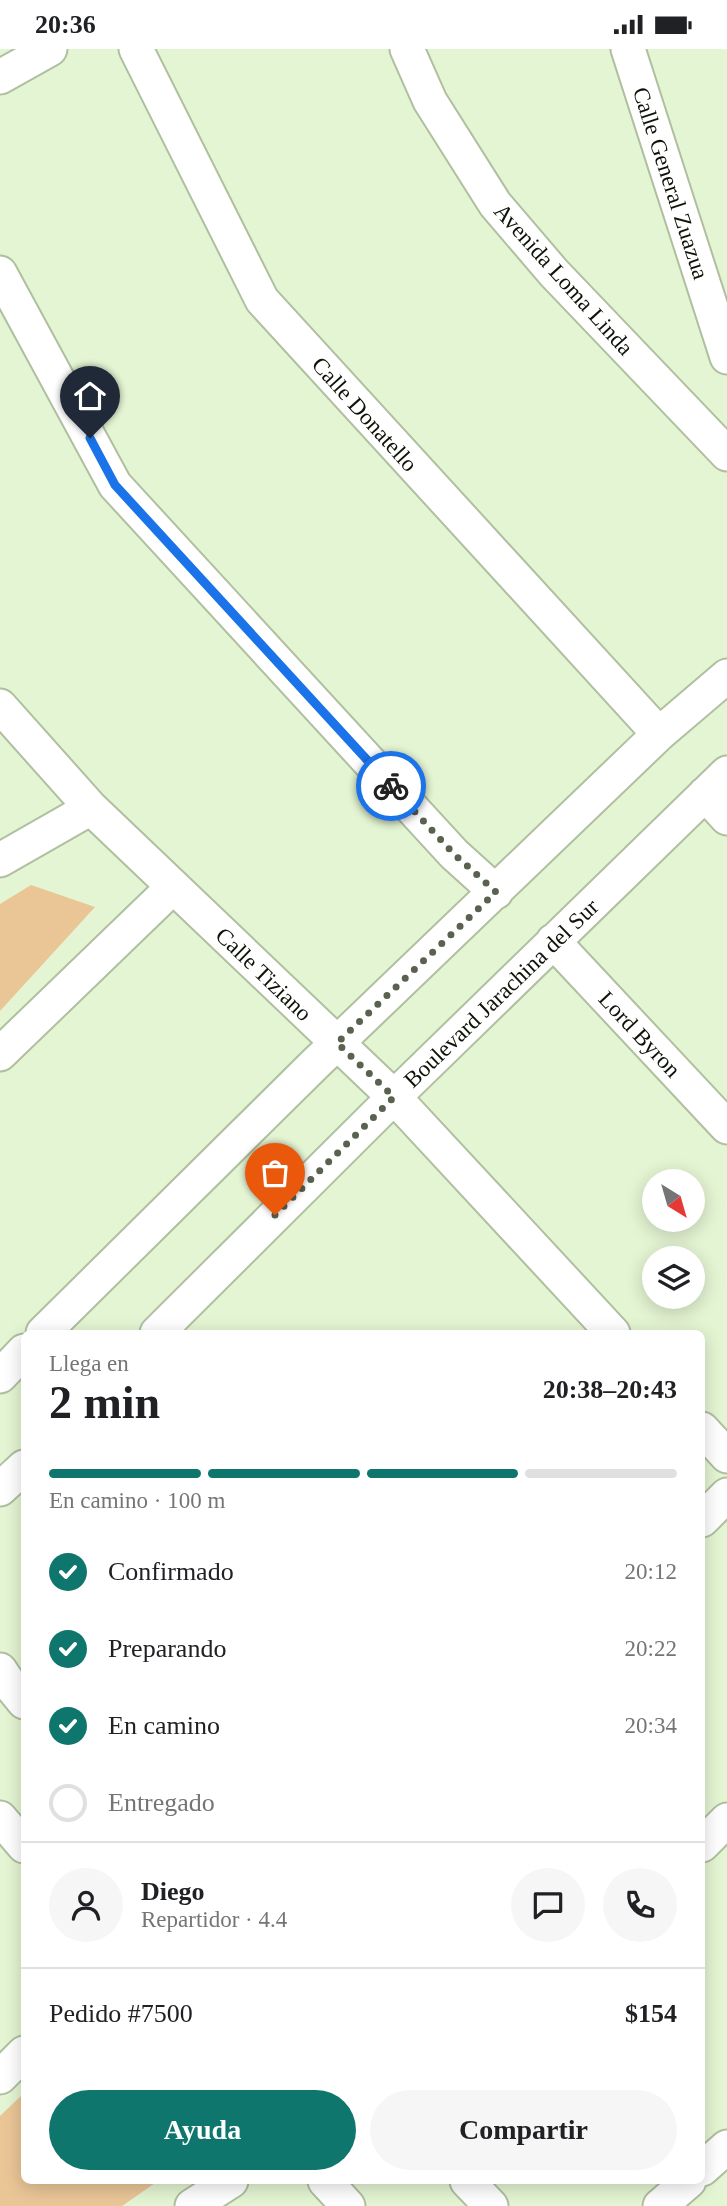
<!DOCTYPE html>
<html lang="es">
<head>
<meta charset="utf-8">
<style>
	:root { --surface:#fff; --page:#f6f6f6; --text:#202124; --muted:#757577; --line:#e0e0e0; --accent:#0f766e }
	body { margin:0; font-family:Georgia,serif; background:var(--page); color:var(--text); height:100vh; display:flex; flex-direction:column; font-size:26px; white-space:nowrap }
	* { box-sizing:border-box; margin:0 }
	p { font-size:23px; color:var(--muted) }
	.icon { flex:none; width:38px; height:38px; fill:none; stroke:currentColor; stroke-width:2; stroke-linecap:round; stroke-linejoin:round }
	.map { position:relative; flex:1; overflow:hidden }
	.sheet { position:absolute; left:21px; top:1281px; width:684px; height:854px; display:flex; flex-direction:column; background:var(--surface); border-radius:10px; box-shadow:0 4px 18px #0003 }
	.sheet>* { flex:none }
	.needle { width:46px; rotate:143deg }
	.tools { position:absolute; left:642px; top:1120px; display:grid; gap:14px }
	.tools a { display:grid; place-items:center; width:63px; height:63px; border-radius:50%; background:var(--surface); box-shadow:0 4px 18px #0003; font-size:35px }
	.pin { position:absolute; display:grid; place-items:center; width:60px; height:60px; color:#fff; margin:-72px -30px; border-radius:50% 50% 50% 0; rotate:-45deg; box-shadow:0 0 7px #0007 }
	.pin .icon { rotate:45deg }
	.courier { position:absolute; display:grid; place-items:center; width:70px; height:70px; margin:-35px; border:5px solid #1a73e8; border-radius:50%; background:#fff; color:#222; box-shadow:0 2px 9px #0007 }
	.headline em { font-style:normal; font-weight:700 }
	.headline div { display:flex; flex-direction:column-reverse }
	.headline { display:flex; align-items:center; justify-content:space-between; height:119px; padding:0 28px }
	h1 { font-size:46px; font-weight:700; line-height:52px }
	.bar { display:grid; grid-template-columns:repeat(4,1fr); gap:10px 7px; align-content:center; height:84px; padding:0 28px }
	.bar i { height:9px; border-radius:5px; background:var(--line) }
	.bar .selected { background:var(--accent) }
	.bar p { grid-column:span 4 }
	.line { display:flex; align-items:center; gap:18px; padding:0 28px; border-top:2px solid var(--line) }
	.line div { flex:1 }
	.round { display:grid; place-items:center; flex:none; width:74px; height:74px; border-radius:37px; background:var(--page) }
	ol { padding:0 28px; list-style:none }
	li { display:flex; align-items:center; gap:21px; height:77px }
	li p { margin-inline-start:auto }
	li .icon { padding:7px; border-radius:50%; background:var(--accent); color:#fff; stroke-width:4 }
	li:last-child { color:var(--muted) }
	li i { width:38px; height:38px; border:4px solid var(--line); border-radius:50% }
	.cta { display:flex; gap:14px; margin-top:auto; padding:14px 28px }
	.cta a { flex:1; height:80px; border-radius:42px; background:var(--accent); color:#fff; font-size:28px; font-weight:700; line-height:80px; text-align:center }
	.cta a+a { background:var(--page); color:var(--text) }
	.status { display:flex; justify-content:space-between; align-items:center; height:49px; padding:0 35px; background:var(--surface); direction:ltr }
	.status svg { height:19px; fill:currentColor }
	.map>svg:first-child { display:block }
	.green { fill:#eac697 }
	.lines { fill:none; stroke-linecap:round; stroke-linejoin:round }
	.minor-casing { stroke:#afbf9f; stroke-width:37 }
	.minor { stroke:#fff; stroke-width:33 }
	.done { stroke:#59624f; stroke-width:7; stroke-dasharray:0 12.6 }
	.route { stroke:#1a73e8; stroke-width:9 }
	.labels { text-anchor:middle; stroke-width:5; stroke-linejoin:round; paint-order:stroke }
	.street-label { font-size:23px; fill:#0e1308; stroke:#fff }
</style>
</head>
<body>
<div class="status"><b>20:36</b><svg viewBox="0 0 49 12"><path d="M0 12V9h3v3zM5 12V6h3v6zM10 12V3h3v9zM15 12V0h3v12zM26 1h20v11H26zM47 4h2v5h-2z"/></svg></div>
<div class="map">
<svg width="727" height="2157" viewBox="0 0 727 2157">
	<rect width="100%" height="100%" fill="#e4f5d3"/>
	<path class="green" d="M31,836L95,858L0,962V855Z
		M24,2044V2132H158L122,2157H0V2067Z"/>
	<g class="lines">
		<g class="minor-casing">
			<path id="minor" d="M136,0L262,251L659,685
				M407,0L430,52L495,155L554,224L727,405
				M628,0L727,308
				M0,28L50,0
				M0,224L115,436L454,805L496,843
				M0,657L91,759L394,1048L613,1284
				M705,745L727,769
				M0,811L91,759
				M553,892L727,1078
				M0,1005L173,838
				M43,1284L314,1016L659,685L727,627
				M157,1284L394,1048L727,724
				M0,1327L24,1302
				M702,1380L727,1407
				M0,1440L24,1418
				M702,1471L727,1446
				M0,1621L10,1636L24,1653
				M0,1769L24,1797
				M702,1796L727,1771
				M0,2028L24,2004
				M702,2120L727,2098
				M325,2132L348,2157
				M467,2132L491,2157
				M192,2157L231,2132
				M660,2157L689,2132"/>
		</g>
		<use href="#minor" class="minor"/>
	</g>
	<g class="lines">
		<path class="done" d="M275,1166L394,1048L337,994L496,843L454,805L391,737"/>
		<path class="route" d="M90,389L115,436L391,737"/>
	</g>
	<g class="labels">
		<g class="street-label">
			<text transform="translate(671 134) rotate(72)" y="8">Calle General Zuazua</text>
			<text transform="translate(564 230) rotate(48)" y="8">Avenida Loma Linda</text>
			<text transform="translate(365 365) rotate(48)" y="8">Calle Donatello</text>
			<text transform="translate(264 925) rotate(44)" y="8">Calle Tiziano</text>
			<text transform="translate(501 944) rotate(-44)" y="8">Boulevard Jarachina del Sur</text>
			<text transform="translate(640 985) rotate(47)" y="8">Lord Byron</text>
		</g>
	</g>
</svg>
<div class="tools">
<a><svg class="needle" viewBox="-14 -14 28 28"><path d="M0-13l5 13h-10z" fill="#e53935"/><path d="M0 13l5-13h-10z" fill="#757577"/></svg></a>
<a><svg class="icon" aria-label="layers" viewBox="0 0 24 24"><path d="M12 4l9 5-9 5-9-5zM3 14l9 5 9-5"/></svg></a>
</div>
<div class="pin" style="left:275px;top:1166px;background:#ea580c"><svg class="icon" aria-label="bag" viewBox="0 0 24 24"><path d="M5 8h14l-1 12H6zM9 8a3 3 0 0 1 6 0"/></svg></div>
<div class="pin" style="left:90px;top:389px;background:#1f2937"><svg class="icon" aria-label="home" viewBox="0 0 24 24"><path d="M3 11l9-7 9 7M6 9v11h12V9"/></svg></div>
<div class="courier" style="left:391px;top:737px"><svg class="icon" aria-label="bike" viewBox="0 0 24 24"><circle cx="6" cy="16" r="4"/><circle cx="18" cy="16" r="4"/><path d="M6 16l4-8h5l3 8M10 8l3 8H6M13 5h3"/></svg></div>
<section class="sheet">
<div class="headline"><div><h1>2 min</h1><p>Llega en</p></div><em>20:38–20:43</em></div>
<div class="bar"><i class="selected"></i><i class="selected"></i><i class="selected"></i><i></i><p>En camino · 100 m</p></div>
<ol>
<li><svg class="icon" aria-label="check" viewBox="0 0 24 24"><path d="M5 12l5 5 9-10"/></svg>Confirmado<p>20:12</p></li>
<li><svg class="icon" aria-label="check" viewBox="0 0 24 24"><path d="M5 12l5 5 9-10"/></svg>Preparando<p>20:22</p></li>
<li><svg class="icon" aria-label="check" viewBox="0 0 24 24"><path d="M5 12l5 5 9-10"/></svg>En camino<p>20:34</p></li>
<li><i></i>Entregado</li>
</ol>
<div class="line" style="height:126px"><a class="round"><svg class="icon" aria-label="person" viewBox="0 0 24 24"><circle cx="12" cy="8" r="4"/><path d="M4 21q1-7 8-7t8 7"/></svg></a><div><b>Diego</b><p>Repartidor · 4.4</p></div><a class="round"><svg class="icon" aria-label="chat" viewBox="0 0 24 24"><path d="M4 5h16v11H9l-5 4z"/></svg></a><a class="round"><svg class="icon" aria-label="phone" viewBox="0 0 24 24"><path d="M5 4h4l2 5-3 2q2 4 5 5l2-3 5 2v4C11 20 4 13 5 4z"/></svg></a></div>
<div class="line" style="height:91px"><div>Pedido #7500</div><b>$154</b></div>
<div class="cta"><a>Ayuda</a><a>Compartir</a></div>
</section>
</div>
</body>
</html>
